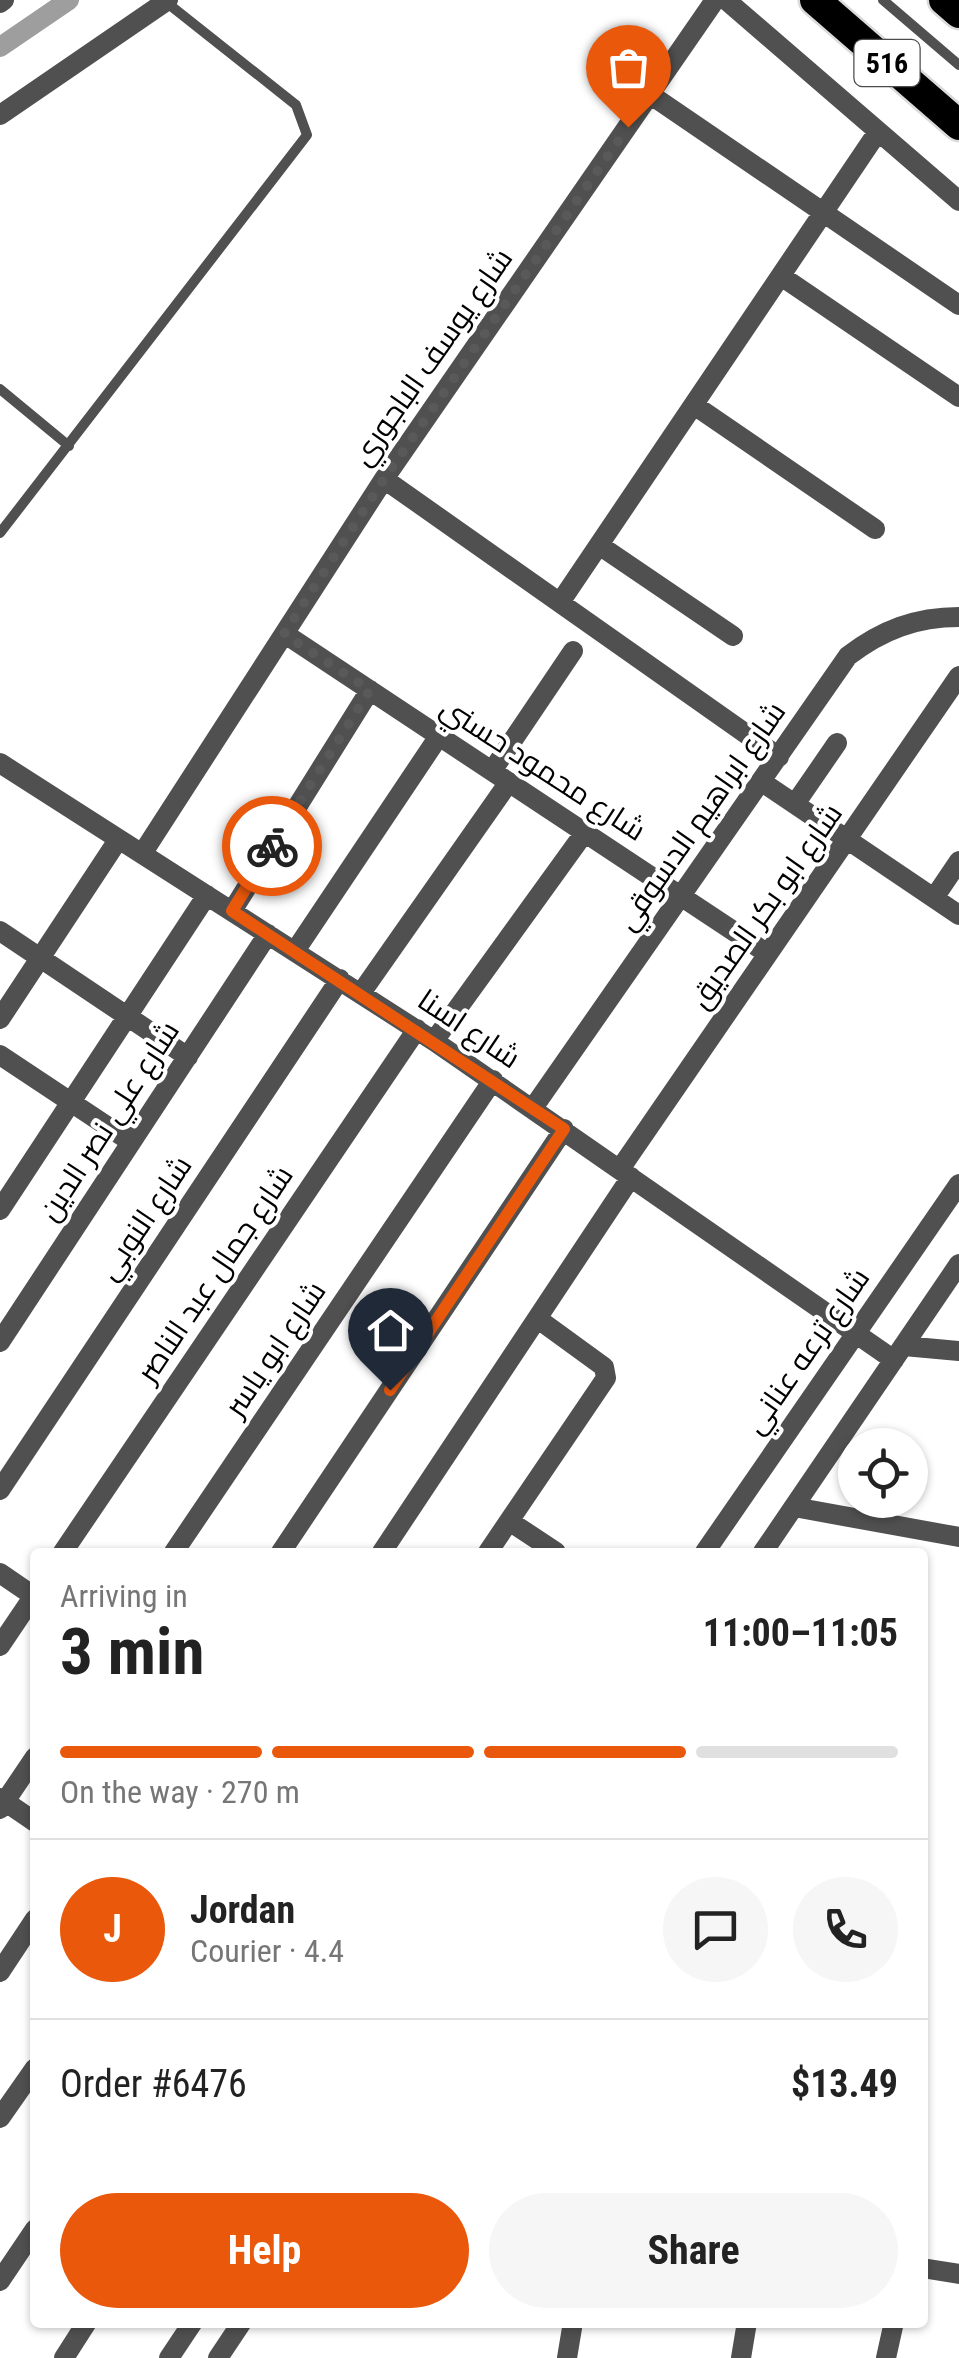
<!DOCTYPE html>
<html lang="en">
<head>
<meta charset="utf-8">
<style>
	:root { --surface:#fff; --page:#f6f6f6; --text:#222; --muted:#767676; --line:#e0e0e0; --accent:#ea580c }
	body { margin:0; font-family:"Roboto Condensed",Cairo,sans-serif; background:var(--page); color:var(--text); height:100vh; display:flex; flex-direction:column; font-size:38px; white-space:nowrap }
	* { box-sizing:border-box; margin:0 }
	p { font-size:32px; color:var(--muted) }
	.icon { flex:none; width:55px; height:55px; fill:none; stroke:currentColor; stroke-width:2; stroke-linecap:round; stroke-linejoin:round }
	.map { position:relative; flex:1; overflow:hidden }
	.side { position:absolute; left:30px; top:1548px; width:898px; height:780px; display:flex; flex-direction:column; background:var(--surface); border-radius:10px; box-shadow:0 2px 8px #0004 }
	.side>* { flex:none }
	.tools { position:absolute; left:838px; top:1428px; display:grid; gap:20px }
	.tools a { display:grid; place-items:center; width:90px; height:90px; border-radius:50%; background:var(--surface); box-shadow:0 2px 8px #0004; font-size:50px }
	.pin { position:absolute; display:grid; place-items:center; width:85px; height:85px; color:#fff; margin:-102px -42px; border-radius:50% 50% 50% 0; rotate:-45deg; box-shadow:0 0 10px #0007 }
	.pin .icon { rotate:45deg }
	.courier { position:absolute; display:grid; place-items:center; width:100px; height:100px; margin:-50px; border:8px solid #ea580c; border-radius:50%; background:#fff; color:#222; box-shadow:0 2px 12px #0007 }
	.summary em { font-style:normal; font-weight:700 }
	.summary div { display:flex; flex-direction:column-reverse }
	.summary { display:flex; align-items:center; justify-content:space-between; height:170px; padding:0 30px }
	h1 { font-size:65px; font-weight:700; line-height:75px }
	.bar { display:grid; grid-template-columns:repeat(4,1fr); gap:15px 10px; align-content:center; height:120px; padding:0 30px }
	.bar i { height:12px; border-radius:8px; background:var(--line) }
	.bar .selected { background:var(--accent) }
	.bar p { grid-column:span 4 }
	.line { display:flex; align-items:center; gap:25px; padding:0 30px; border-top:2px solid var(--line) }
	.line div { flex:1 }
	.round { display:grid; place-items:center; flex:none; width:105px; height:105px; border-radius:52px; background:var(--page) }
	.action { display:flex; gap:20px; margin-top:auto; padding:20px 30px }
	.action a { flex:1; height:115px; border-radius:60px; background:var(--accent); color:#fff; font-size:40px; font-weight:700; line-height:115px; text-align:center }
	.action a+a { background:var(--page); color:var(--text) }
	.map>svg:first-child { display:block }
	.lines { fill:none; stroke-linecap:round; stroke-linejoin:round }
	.canal { stroke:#9e9e9e; stroke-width:20 }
	.motorway-casing { stroke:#dbdbdb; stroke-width:35 }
	.service { stroke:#505050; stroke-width:10 }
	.minor { stroke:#505050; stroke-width:20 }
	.motorway { stroke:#000; stroke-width:30 }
	.done { stroke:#595959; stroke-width:10; stroke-dasharray:0 18 }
	.route { stroke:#ea580c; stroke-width:12 }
	.labels { text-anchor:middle; stroke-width:8; stroke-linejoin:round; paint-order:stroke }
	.shield { fill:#fff; stroke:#4c4c4c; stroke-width:2.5 }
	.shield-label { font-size:28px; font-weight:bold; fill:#000 }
	.street-label { font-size:30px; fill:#000; stroke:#fff }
</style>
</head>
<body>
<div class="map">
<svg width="959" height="2358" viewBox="0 0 959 2358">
	<rect width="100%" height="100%" fill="#fff"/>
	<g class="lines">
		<path class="canal" d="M0,47L69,0"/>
		<g class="motorway-casing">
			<path id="motorway" d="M815,0L959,125
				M944,0L959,13"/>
		</g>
		<path class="service" d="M883,0L959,65
			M0,389L69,446
			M0,533L307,135L296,105L166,2"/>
		<path class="minor" d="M726,0L959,201
			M0,3L4,0
			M651,95L959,305
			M0,115L168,0
			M781,276L959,397
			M694,405L875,529
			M384,479L779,757
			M599,545L733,636
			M561,601L877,133
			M285,634L768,954
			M0,763L434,1041L894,1360
			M492,771L573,651
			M762,782L959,915
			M795,804L837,743
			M142,854L384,479L715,0
			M934,898L959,861
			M232,911L370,690
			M0,931L188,1057
			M295,951L439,736
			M361,993L509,782
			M0,1019L118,840
			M434,1041L585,832
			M0,1055L131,1142
			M533,1108L848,656C882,630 916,617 959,617
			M620,1169L959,676
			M0,1210L207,895
			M0,1342L268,934
			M904,1346L959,1351
			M0,1490L340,979
			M794,1507L959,1537
			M509,1521L556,1552
			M63,1552L417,1029
			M174,1552L493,1080
			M281,1552L564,1129
			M382,1552L631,1177
			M488,1552L606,1378L604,1367L538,1319
			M705,1552L959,1184
			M763,1552L959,1264
			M0,1573L35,1597
			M0,1646L35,1594
			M0,1798L35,1822
			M0,1809L35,1757
			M0,1972L35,1919
			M0,2118L35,2068
			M922,2268L959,2274
			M0,2281L35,2229
			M64,2358L87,2322
			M169,2358L193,2322
			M218,2358L242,2322
			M567,2358L573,2322
			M741,2358L747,2322
			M886,2358L894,2322"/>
		<use href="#motorway" class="motorway"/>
	</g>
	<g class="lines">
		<path class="done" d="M272,846L370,690L284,634L384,479L628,127"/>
		<path class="route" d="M272,846L232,911L564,1129L390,1390"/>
	</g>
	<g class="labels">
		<rect class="shield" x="854.5" y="40" width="65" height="46" rx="8"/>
		<g class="shield-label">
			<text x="887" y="73">516</text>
		</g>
		<g class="street-label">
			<text transform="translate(432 357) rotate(-55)" y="10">شارع يوسف الباجوري</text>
			<text transform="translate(543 769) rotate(33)" y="10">شارع محمود حسني</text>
			<text transform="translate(701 816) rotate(-55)" y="10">شارع ابراهيم الدسوقي</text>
			<text transform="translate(766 906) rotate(-55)" y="10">شارع ابو بكر الصديق</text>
			<text transform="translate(469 1029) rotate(34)" y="10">شارع اسنا</text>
			<text transform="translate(109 1121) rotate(-57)" y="10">شارع علي نصر الدين</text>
			<text transform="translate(145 1218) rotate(-56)" y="10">شارع النوبي</text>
			<text transform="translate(215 1274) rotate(-56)" y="10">شارع جمال عبد الناصر</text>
			<text transform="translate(275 1349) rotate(-56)" y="10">شارع ابو ياسر</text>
			<text transform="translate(807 1351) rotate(-55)" y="10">شارع ترعه عناني</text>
		</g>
	</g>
</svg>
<div class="tools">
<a><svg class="icon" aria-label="locate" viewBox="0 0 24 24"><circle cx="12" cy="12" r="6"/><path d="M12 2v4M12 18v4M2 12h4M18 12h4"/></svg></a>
</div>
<div class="pin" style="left:628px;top:127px;background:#ea580c"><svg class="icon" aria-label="bag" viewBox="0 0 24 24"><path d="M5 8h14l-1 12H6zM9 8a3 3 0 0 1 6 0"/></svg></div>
<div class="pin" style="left:390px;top:1390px;background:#1f2937"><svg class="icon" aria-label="home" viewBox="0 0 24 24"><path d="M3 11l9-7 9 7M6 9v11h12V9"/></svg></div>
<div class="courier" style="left:272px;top:846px"><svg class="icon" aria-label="bike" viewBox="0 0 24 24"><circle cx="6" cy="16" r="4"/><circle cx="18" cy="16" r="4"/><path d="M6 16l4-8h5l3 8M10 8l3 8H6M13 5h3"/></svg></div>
<section class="side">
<div class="summary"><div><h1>3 min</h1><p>Arriving in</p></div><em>11:00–11:05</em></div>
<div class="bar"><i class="selected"></i><i class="selected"></i><i class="selected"></i><i></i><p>On the way · 270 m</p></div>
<div class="line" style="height:180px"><b class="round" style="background:var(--accent);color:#fff">J</b><div><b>Jordan</b><p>Courier · 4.4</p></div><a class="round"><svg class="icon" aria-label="chat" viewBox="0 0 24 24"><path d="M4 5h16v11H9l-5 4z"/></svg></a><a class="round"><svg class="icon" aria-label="phone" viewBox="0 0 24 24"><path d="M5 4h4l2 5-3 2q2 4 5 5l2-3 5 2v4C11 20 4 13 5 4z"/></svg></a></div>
<div class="line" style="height:130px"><div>Order #6476</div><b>$13.49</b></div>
<div class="action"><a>Help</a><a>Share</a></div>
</section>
</div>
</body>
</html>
